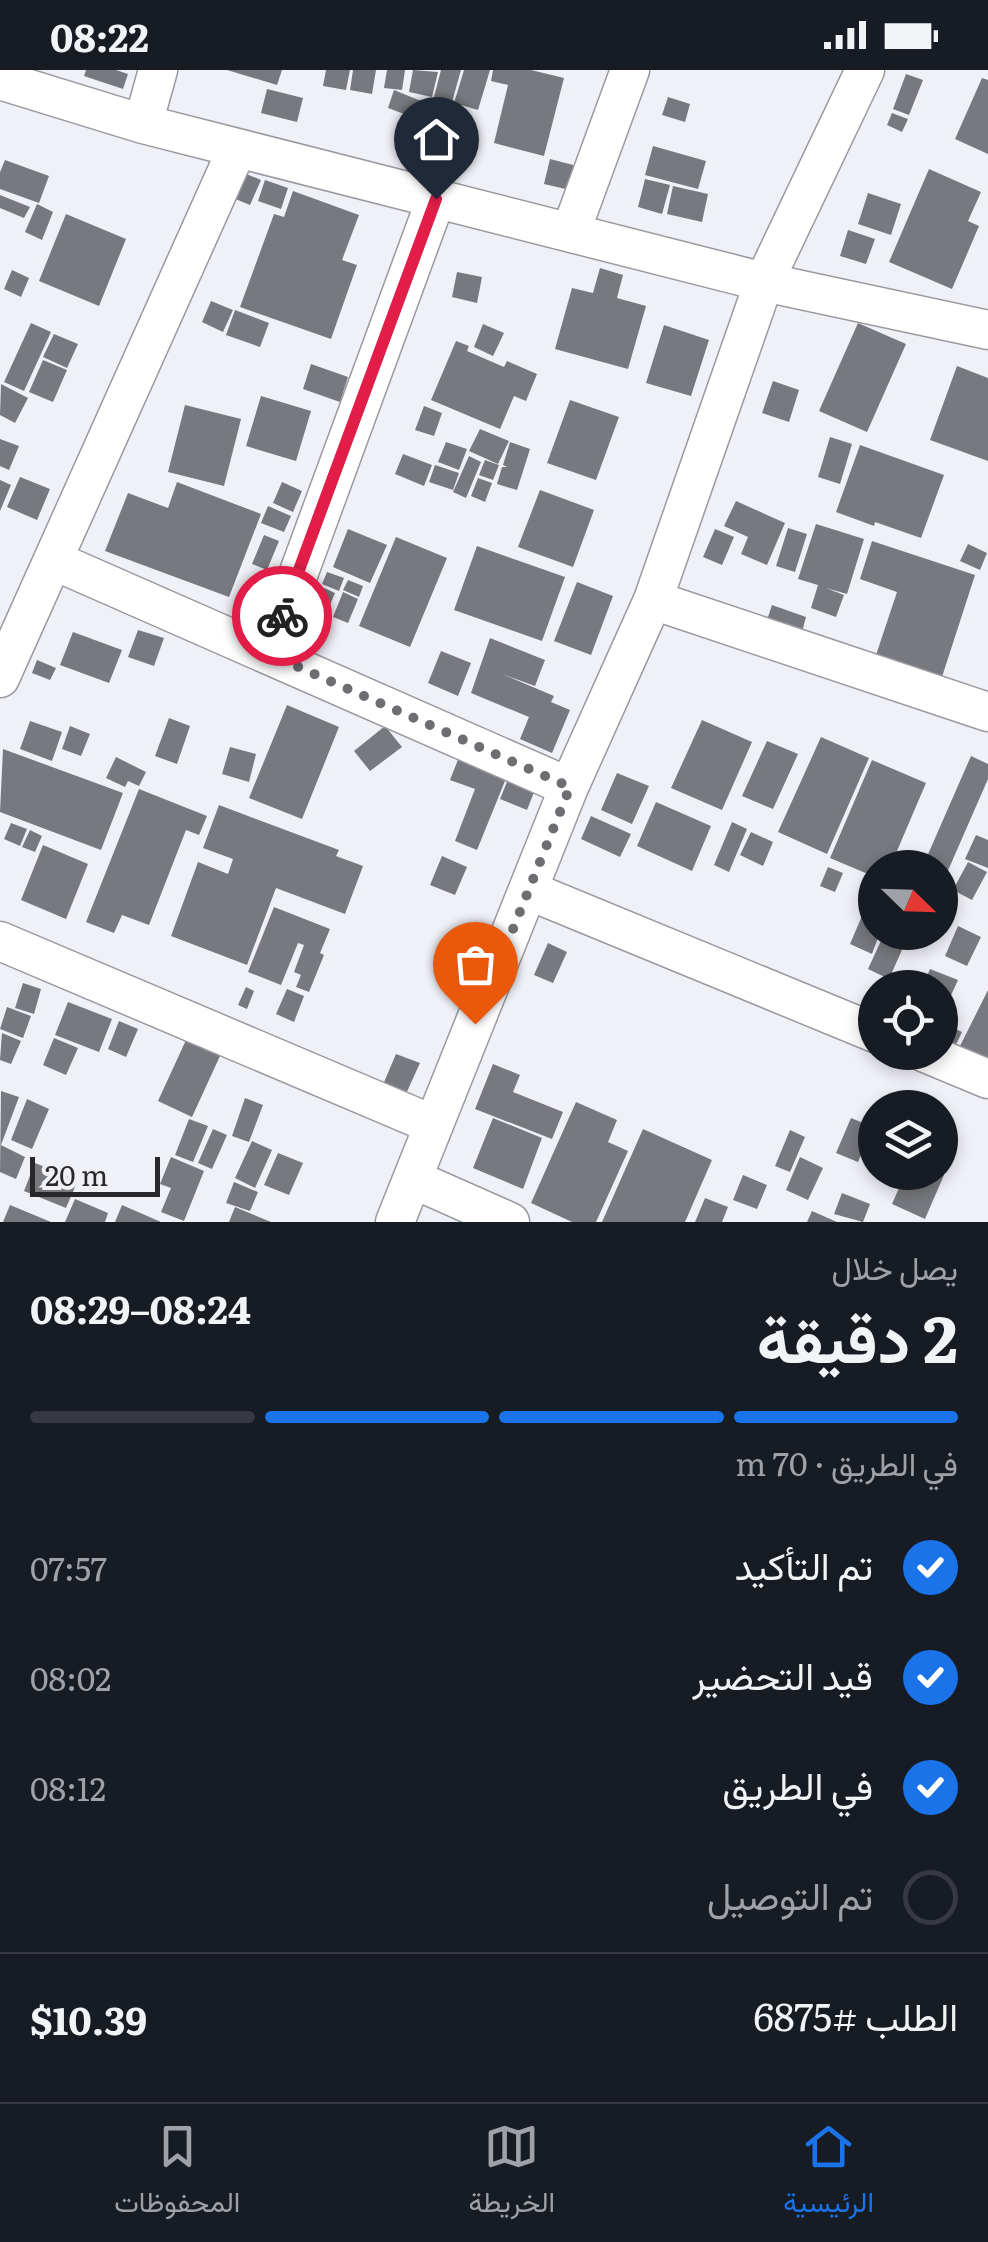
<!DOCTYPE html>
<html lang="ar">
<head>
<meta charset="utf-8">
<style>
	:root { --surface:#171b24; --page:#242831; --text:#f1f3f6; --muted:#9ea1a6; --line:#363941; --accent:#1a73e8 }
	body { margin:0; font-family:Literata,Vazirmatn,serif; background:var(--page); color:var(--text); direction:rtl; height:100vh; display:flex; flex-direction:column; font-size:38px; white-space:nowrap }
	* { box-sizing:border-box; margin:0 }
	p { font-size:32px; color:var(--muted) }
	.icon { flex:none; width:55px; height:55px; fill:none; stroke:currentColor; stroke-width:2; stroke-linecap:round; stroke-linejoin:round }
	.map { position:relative; height:1152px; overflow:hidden; direction:ltr }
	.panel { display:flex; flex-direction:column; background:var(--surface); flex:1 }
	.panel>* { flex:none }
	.needle { width:65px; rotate:113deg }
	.fabs { position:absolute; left:858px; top:780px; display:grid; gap:20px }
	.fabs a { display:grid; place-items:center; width:100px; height:100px; border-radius:50%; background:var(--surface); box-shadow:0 5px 15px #0003; font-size:50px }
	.scale { position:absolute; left:30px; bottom:25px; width:130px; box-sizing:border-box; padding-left:10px; border:5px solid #28282a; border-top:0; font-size:28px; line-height:35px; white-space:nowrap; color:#28282a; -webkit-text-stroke:8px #f0f1f7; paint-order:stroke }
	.pin { position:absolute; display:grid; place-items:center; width:85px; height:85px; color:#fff; margin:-102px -42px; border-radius:50% 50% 50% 0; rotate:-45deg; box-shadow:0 0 10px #0007 }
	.pin .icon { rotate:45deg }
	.courier { position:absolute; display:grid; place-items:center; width:100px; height:100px; margin:-50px; border:8px solid #e11d48; border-radius:50%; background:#fff; color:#222; box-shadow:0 2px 12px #0007 }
	.overview em { font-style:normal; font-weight:700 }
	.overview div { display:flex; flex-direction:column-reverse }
	.overview { display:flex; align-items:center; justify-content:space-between; height:170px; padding:0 30px }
	h1 { font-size:65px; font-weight:700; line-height:75px }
	.bar { display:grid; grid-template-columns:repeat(4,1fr); gap:15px 10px; align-content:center; height:120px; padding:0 30px }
	.bar i { height:12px; border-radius:8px; background:var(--line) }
	.bar .current { background:var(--accent) }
	.bar p { grid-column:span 4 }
	.line { display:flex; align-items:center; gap:25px; padding:0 30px; border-top:2px solid var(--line) }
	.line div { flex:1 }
	ol { padding:0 30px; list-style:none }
	li { display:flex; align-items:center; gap:30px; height:110px }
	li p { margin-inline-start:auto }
	li .icon { padding:10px; border-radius:50%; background:var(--accent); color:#fff; stroke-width:4 }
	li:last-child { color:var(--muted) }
	li i { width:55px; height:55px; border:5px solid var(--line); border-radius:50% }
	.status { display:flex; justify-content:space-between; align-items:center; height:70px; padding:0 50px; background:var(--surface); direction:ltr }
	.status svg { height:28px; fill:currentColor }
	.tab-bar { display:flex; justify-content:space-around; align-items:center; height:140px; border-top:2px solid var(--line); background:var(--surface); font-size:28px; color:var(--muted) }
	.tab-bar a { display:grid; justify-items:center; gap:5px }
	.tab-bar .current { color:var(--accent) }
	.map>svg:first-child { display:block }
	.building { fill:#78797e }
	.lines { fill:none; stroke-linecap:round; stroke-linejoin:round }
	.minor-casing { stroke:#999a9f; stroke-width:41 }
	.minor { stroke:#fff; stroke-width:38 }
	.done { stroke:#6e6e72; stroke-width:10; stroke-dasharray:0 18 }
	.route { stroke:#e11d48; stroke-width:12 }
</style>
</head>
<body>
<div class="status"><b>08:22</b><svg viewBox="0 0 49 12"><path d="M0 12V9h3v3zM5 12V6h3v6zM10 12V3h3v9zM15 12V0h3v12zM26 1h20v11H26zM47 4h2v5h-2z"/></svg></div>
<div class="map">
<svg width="988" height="1152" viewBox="0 0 988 1152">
	<rect width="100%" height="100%" fill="#f0f1f7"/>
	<path class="building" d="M86,0H116L128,4L123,19L84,6Z
		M227,0H282L277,15Z
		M326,0H350L346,20L323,16Z
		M353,0H376L372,24L350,20Z
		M387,0H405L402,20L384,18Z
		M413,0L438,2L432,27L409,22Z
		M441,0H461L452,32L434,27Z
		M464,0H490L478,40L454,33Z
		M493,0H531L564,8L544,86L494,73L508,15L491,11Z
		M906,4L923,10L909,45L893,39Z
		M982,8L988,10V84L955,69Z
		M267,19L303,28L297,52L261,43Z
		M394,20L421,31L415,48L388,38Z
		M668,27L690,34L685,52L662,45Z
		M424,33L445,40L436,69L415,63Z
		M892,43L908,49L902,62L887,55Z
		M653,76L706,91L698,119L645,105Z
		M550,89L577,96L570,120L544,114Z
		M5,90L49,106L39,133L0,119V102Z
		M929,99L981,122L968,151L979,156L952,219L889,192Z
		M244,103L261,110L250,135L233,128Z
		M645,109L670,115L662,144L638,137Z
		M265,110L288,118L281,139L258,131Z
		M673,116L708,124L702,152L667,144Z
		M293,121L359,145L342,190L357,195L331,269L240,237L274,144L284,147Z
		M868,123L901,134L891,165L858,154Z
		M0,125L30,137L24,148L0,138Z
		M37,134L53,142L42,170L25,162Z
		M66,144L126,169L99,236L39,211Z
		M848,160L875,169L866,194L840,186Z
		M600,198L623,205L617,228L646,236L628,299L555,279L572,218L593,223Z
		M12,200L29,208L21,227L4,219Z
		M457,202L482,207L477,233L452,227Z
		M211,231L233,240L223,262L202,252Z
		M235,240L269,253L260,277L226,265Z
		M31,253L51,262L24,321L4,312Z
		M858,253L906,274L867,362L819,341Z
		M483,254L504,263L493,286L474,277Z
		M664,255L709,270L691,326L646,313Z
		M54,264L78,274L67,298L43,287Z
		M456,271L469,276L467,281L504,297L507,291L537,304L526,331L514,326L500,359L431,330Z
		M43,290L67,300L53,332L29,322Z
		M311,294L348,307L340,332L303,319Z
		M957,296L988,308V391L930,370Z
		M773,311L799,320L789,352L762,343Z
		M1,314L28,328L15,353L0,345Z
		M261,326L311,341L296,391L246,376Z
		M570,330L619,347L596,410L547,393Z
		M185,335L241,349L224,416L168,402Z
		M424,336L442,343L434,366L415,360Z
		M480,359L509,371L498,394L469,381Z
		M830,367L852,374L840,414L818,407Z
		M0,369L19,376L9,400L0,396Z
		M446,372L467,379L459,400L438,392Z
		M510,372L530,379L517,420L497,414L502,397H507L503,395Z
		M860,375L944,405L921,468L875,452L874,456L836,442Z
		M403,384L432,395L424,416L395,404Z
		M469,386L481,392L466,428L453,422Z
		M485,390L499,395L493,410L479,405Z
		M435,395L459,403L453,420L429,412Z
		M20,407L50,419L37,450L7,437Z
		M478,408L492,413L485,432L471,426Z
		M0,410L11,415L0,441Z
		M177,412L261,444L229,527L105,481L128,423L168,438Z
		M282,412L302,421L293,442L273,433Z
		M540,420L594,440L573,497L518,477Z
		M736,431L785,453L767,495L741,484L748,467L724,456Z
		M268,436L291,446L284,462L261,453Z
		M816,454L864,469L847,524L826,518L844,525L836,547L811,538L818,515L798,509Z
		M788,458L807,464L795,502L776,496Z
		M348,459L387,475L370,513L333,497Z
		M715,459L734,467L722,495L703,487Z
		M264,465L279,471L267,500L252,494Z
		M396,467L447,488L410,577L359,556Z
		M872,471L975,505L941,610L875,588L897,522L860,509Z
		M968,474L987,483L980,500L960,491Z
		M477,476L565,507L542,571L454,540Z
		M327,502L344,508L339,521L322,514Z
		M348,510L363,516L359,527L343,520Z
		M577,512L613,526L591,585L554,571Z
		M322,517L335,523L326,544L313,538Z
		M343,522L358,529L348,553L333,547Z
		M772,535L806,547L802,562L767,550Z
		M138,560L164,568L154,596L128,587Z
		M73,562L122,580L109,613L60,595Z
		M490,568L545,590L535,616L502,604L554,626L551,632L570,640L552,683L520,669L529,647L471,623Z
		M441,581L471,593L458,626L428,613Z
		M37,590L56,598L50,610L32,603Z
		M287,635L339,657L302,749L249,728Z
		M169,648L190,656L177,694L155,686Z
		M702,650L752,672L722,740L671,718Z
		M30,651L62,662L52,691L20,679Z
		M70,656L90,664L81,686L62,679Z
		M385,656L402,677L370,701L354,681Z
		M821,667L869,688L827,784L778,762Z
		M767,671L798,684L773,739L742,726Z
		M230,677L256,684L249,712L222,704Z
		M3,679L123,723L101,780L0,742Z
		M461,682L509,701L477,780L455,771L475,719L450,710Z
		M971,686L988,694V709L943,812L940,810V798H922Z
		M116,687L146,702L139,716L128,711L125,717L106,708Z
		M872,690L926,713L894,788L904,793L901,798H875V807L830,788Z
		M511,702L538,712L527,740L500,729Z
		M617,703L649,716L632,754L601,740Z
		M139,719L207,746L199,765L186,760L149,855L122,845L114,863L86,852Z
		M656,732L711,756L692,801L637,776Z
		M219,735L339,780L336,786L363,796L345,844L276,818L247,895L171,866L198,792L228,804L233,789L203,778Z
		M591,746L631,764L620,787L581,769Z
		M732,752L747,759L729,802L714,795Z
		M11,753L27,759L20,776L4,769Z
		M30,760L42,766L35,782L22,777Z
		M751,762L773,772L763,796L740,785Z
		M976,765L988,770V798L965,789Z
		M43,775L88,794L66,849L21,830Z
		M442,786L467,797L455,825L430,815Z
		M968,792L987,802L972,830L953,820Z
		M828,797L843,803L835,822L820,816Z
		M274,837L330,859L320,883L324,885L309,922L296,917L301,905L294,902L304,875L298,873L281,915L248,902Z
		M862,846L875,851V862H880L872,884L850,874Z
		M958,856L981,867L967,896L945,886Z
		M885,862H910L889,909L868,899Z
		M548,873L567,882L553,913L534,905Z
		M930,899L958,910L947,934L940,931V918H922Z
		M23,913L41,919L34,944L15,938Z
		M246,917L254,921L247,939L238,935Z
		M287,919L304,926L294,952L276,944Z
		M988,920V988L982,999L955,986Z
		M68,932L112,949L99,982L55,965Z
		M7,937L31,946L23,968L0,959Z
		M119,951L138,959L126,987L108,979Z
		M941,952L962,962L950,987L940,982Z
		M2,963L21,971L11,994L0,990Z
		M54,968L78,978L66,1005L43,995Z
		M186,970L220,986L192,1047L158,1031Z
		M396,984L420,993L405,1026L382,1017Z
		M493,994L520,1005L513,1022L563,1042L552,1069L475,1039Z
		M1,1021L19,1027L1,1075L25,1087L16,1109L0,1102Z
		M245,1028L263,1035L249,1072L232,1066Z
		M27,1029L49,1039L32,1079L11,1070Z
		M576,1032L617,1050L608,1072L628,1081L596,1152H572L531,1133Z
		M493,1048L542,1068L523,1119L473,1098Z
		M851,1048L873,1057L858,1092L836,1083Z
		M189,1049L208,1056L193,1092L175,1085Z
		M213,1059L227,1065L212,1099L198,1093Z
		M643,1059L712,1090L685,1152H602Z
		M790,1060L805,1067L790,1102L775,1096Z
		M252,1071L272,1080L255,1118L235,1108Z
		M278,1083L303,1093L289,1125L264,1115Z
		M171,1087L204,1101L184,1151L161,1142L171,1118L160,1114Z
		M800,1087L823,1098L808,1130L786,1120Z
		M35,1093L78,1110L66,1138L24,1121Z
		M906,1102L944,1105L925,1149L892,1134Z
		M743,1105L767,1115L757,1139L733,1130Z
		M234,1112L258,1122L250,1141L226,1133Z
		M842,1123L870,1134L863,1152L834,1144Z
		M705,1128L728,1137L722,1152H695Z
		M75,1129L108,1143L105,1152H65Z
		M10,1135L51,1152H3Z
		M122,1135L161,1152H115Z
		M235,1137L271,1152H229Z
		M812,1141L837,1152H807Z"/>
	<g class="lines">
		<g class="minor-casing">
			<path id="minor" d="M0,10L143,54L764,212L988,260
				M143,54L158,0
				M571,161L630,0
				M55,491L569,717
				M653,530L988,642
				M269,584L436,129
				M0,608L237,79
				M530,821L875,963
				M0,871L434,1055
				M923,982L988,1009
				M413,1109L510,1152
				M395,1152L569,717L653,530L764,212L865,0"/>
		</g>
		<use href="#minor" class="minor"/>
	</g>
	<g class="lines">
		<path class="done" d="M282,546L269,584L570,717L475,954"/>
		<path class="route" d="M282,546L436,129"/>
	</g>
</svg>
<div class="fabs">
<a><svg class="needle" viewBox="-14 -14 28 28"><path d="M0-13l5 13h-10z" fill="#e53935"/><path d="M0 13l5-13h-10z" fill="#9ea1a6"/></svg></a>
<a><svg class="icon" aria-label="locate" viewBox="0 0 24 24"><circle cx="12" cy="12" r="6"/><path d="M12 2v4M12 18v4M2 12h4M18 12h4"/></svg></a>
<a><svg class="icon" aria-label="layers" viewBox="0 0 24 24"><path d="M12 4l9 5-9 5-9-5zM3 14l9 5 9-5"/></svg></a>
</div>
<div class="scale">20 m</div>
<div class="pin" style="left:475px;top:954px;background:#ea580c"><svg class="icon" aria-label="bag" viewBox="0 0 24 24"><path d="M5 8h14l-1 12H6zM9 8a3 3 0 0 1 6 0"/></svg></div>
<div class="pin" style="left:436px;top:129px;background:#1f2937"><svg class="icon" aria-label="home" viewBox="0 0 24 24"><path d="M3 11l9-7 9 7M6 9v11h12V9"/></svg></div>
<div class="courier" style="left:282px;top:546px"><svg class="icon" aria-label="bike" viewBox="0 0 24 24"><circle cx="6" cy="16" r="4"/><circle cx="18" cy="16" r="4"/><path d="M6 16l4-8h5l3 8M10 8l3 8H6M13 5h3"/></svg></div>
</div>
<section class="panel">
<div class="overview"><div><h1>2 دقيقة</h1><p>يصل خلال</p></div><em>08:24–08:29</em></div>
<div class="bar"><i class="current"></i><i class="current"></i><i class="current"></i><i></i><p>في الطريق · 70 m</p></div>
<ol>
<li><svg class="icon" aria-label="check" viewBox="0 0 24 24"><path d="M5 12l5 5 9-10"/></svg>تم التأكيد<p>07:57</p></li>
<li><svg class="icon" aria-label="check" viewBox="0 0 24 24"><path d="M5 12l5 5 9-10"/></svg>قيد التحضير<p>08:02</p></li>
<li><svg class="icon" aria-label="check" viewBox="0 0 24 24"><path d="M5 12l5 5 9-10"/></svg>في الطريق<p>08:12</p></li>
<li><i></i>تم التوصيل</li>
</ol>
<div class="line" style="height:130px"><div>الطلب #6875</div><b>$10.39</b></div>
</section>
<nav class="tab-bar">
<a class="current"><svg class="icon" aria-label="home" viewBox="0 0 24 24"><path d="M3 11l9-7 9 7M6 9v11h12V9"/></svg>الرئيسية</a>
<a><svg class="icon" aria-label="map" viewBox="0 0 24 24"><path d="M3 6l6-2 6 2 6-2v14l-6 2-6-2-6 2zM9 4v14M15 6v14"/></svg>الخريطة</a>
<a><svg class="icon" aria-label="saved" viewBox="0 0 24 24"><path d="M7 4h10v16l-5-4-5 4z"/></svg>المحفوظات</a>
</nav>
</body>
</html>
